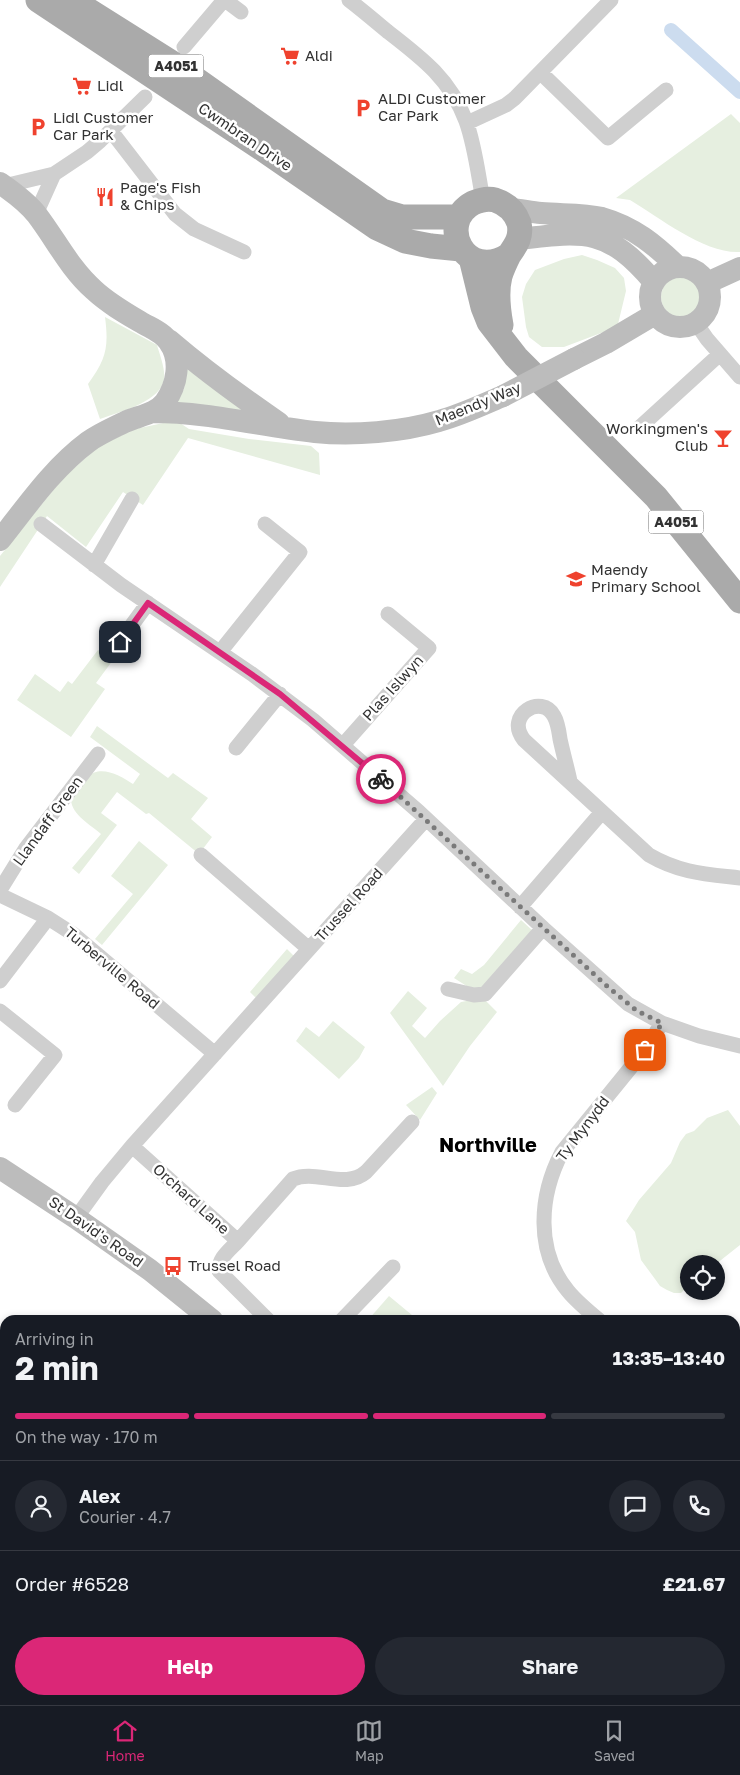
<!DOCTYPE html>
<html lang="en">
<head>
<meta charset="utf-8">
<style>
	:root { --surface:#171b24; --page:#242831; --text:#f1f3f6; --muted:#9ea1a6; --line:#363941; --accent:#db2777 }
	body { margin:0; font-family:"Golos Text",sans-serif; background:var(--page); color:var(--text); height:100vh; display:flex; flex-direction:column; font-size:19px; white-space:nowrap }
	* { box-sizing:border-box; margin:0 }
	p { font-size:16px; color:var(--muted) }
	.icon { flex:none; width:28px; height:28px; fill:none; stroke:currentColor; stroke-width:2; stroke-linecap:round; stroke-linejoin:round }
	.map { position:relative; flex:1; overflow:hidden }
	.side { position:absolute; left:0px; top:1315px; width:740px; height:390px; display:flex; flex-direction:column; background:var(--surface); border-radius:15px 15px 0 0; box-shadow:0 2px 8px #0003 }
	.side>* { flex:none }
	.buttons { position:absolute; left:680px; top:1255px; display:grid; gap:10px }
	.buttons a { display:grid; place-items:center; width:45px; height:45px; border-radius:50%; background:var(--surface); box-shadow:0 2px 8px #0003; font-size:25px }
	.pin { position:absolute; display:grid; place-items:center; width:42px; height:42px; color:#fff; margin:-21px; border-radius:10px; box-shadow:0 2px 8px #0006 }
	.courier { position:absolute; display:grid; place-items:center; width:50px; height:50px; margin:-25px; border:4px solid #db2777; border-radius:50%; background:#fff; color:#222; box-shadow:0 1px 6px #0007 }
	.summary em { font-style:normal; font-weight:700 }
	.summary div { display:flex; flex-direction:column-reverse }
	.summary { display:flex; align-items:center; justify-content:space-between; height:85px; padding:0 15px }
	h1 { font-size:32px; font-weight:700; line-height:38px }
	.bar { display:grid; grid-template-columns:repeat(4,1fr); gap:8px 5px; align-content:center; height:60px; padding:0 15px }
	.bar i { height:6px; border-radius:4px; background:var(--line) }
	.bar .active { background:var(--accent) }
	.bar p { grid-column:span 4 }
	.line { display:flex; align-items:center; gap:12px; padding:0 15px; border-top:1px solid var(--line) }
	.line div { flex:1 }
	.round { display:grid; place-items:center; flex:none; width:52px; height:52px; border-radius:26px; background:var(--page) }
	.action { display:flex; gap:10px; margin-top:auto; padding:10px 15px }
	.action a { flex:1; height:58px; border-radius:30px; background:var(--accent); color:#fff; font-size:20px; font-weight:700; line-height:58px; text-align:center }
	.action a+a { background:var(--page); color:var(--text) }
	.tab-bar { display:flex; justify-content:space-around; align-items:center; height:70px; border-top:1px solid var(--line); background:var(--surface); font-size:14px; color:var(--muted) }
	.tab-bar a { display:grid; justify-items:center; gap:2px }
	.tab-bar .active { color:var(--accent) }
	.map>svg:first-child { display:block }
	.green { fill:#e6efe0 }
	.lines { fill:none; stroke-linecap:round; stroke-linejoin:round }
	.canal { stroke:#ccdcef; stroke-width:14 }
	.street { stroke:#cfcfcf; stroke-width:15 }
	.secondary { stroke:#bcbcbc; stroke-width:22 }
	.primary { stroke:#aaa; stroke-width:25 }
	.rail { stroke:#878787; stroke-width:4; stroke-dasharray:5 4; stroke-linecap:butt }
	.secondary-bridge { stroke:#bcbcbc; stroke-width:22 }
	.done { stroke:#7a7a7a; stroke-width:5; stroke-dasharray:0 9 }
	.route { stroke:#db2777; stroke-width:6 }
	.labels { text-anchor:middle; stroke-width:5; stroke-linejoin:round; paint-order:stroke }
	.shield { fill:#fff; stroke:#707070; stroke-width:1 }
	.shield-label { font-size:14px; font-weight:bold; fill:#323232 }
	.poi-label { font-size:15px; fill:#323232; stroke:#fff; text-anchor:start }
	.street-label { font-size:15px; fill:#323232; stroke:#fff }
	.district-label { font-size:20px; font-weight:bold; fill:#000; stroke:#fff }
</style>
</head>
<body>
<div class="map">
<svg width="740" height="1705" viewBox="0 0 740 1705">
	<rect width="100%" height="100%" fill="#fff"/>
	<path class="green" d="M731,114L740,123V252C705,254 660,218 630,200L616,198Z
		M582,255L597,260L615,268L624,278L626,291L618,324L609,330L564,347H542L529,337L526,327L522,297L526,284L535,270L564,259Z
		M661 297a20 20 0 1 1 40 0a20 20 0 1 1-40 0Z
		M105,317L157,345C160,356 167,372 163,383C156,403 119,412 100,419L88,384C106,359 109,348 105,317Z
		M187,369L264,420L174,407L184,389Z
		M168,422L180,423L189,429L249,439L311,446L319,453L320,475L188,438L143,505L123,492L86,547L47,516L0,587V556L63,478L99,446L135,429Z
		M98,650L113,660L96,683L105,689L71,737L17,700L35,674L60,692L68,681L72,684Z
		M97,726L168,778L173,773L208,798L191,819L212,837L199,854L149,813L146,814L117,792L101,813L117,825L79,874L72,868L101,834C91,825 72,815 71,800C76,792 81,783 88,777C100,764 121,776 133,784L140,774L90,737Z
		M139,841L168,865L102,945L95,939L133,894L111,876Z
		M521,920L533,931L483,990L476,992L454,978L461,969L472,974L484,965Z
		M287,949L294,956L256,998L250,992Z
		M408,991L427,1008L412,1026L425,1038L440,1021L461,1002L483,998L497,1012L470,1046L443,1086L390,1013Z
		M333,1021L365,1047L359,1058L339,1079L296,1041L306,1027L319,1037Z
		M432,1087L437,1093L420,1120L406,1105Z
		M728,1110L740,1126V1245L716,1264H689V1285L681,1293H674L667,1290L660,1286L655,1279L641,1260L635,1232L626,1221L639,1200L671,1163L680,1142L686,1134L694,1131L707,1118Z
		M389,1296L418,1320H368Z"/>
	<g class="lines">
		<path class="canal" d="M671,30L740,92"/>
		<path class="street" d="M225,0L241,12
			M349,0C362,10 375,21 387,31C422,58 450,79 466,121C475,146 478,174 483,200
			M184,47L224,0
			M541,73L608,138L666,90
			M467,123L506,105L515,98L611,0
			M111,131L175,214L194,229L244,252
			M4,186L54,174L87,152L100,141L145,97
			M36,214L54,174
			M696,323L707,339L740,377
			M640,427L720,354
			M41,524L121,585L252,674L313,720L419,812L543,928L628,1004L662,1023L699,1036L740,1046
			M94,565L132,499
			M220,652L300,552L265,524
			M110,655L148,603
			M343,745L429,648L388,614
			M236,748L280,694
			M570,781C567,767 563,753 560,739C559,732 558,723 554,716C542,693 504,715 524,740L649,855C680,873 705,874 740,878
			M201,855L309,949
			M0,890L26,848L98,754
			M0,895L48,918L73,934L215,1054
			M520,907L602,812
			M0,981L48,918
			M448,989L474,995L485,994L543,928
			M0,1011L55,1055L15,1105
			M132,1146L238,1241L293,1179C316,1169 345,1190 366,1172L412,1122
			M76,1218L102,1182L132,1146L426,819
			M238,1241C230,1250 218,1258 219,1271L268,1320
			M342,1320L393,1267
			M599,1320C588,1311 577,1302 568,1291C535,1251 539,1196 562,1152L645,1050L662,1023
			M0,1448L5,1451
			M353,1705L357,1700"/>
		<path class="secondary" d="M0,183C13,192 28,203 37,215C56,240 70,269 94,290C109,304 127,314 144,324C153,329 163,333 169,342C182,360 177,385 165,402C156,414 138,416 125,422C113,428 99,434 88,442C53,468 27,506 0,540
			M511,209C521,210 531,212 541,213C561,215 582,213 602,218C634,227 655,245 678,267
			M519,239C586,231 608,228 654,282
			M650 297a30 30 0 1 1 60 0a30 30 0 1 1-60 0Z
			M707,283L740,268
			M169,340C204,370 241,397 279,423
			M574,359L606,343L655,314
			M153,412C208,412 261,426 315,432C353,436 402,432 439,421C461,415 482,405 503,396
			M0,1168L76,1218L150,1270L212,1320
			M735,1410L740,1405
			M514,1700L517,1705"/>
		<path class="primary" d="M38,0L267,152L377,228L405,241L431,246L461,249
			M72,0L177,66L382,211L402,217H459
			M471,258L483,307L489,322L516,357L656,497L740,601
			M501,325C498,309 496,292 500,276C502,270 506,261 509,255C516,245 522,237 519,223C515,212 507,204 495,200C488,198 480,200 473,203C436,223 465,283 509,255"/>
		<path class="rail" d="M0,1657L5,1660
			M73,1700L82,1705
			M87,1700L96,1705"/>
		<path class="secondary-bridge" d="M503,396L574,359"/>
	</g>
	<g class="lines">
		<path class="done" d="M381,779L608,987L637,1011L662,1023L645,1050"/>
		<path class="route" d="M120,642L148,603L280,694L381,779"/>
	</g>
	<defs>
		<g id="supermarket-bare" transform="scale(1.5)"><path d="M-6-5.5h2.5l.6 2H6L4.5 2H-2.5L-4.4-4H-6ZM-1.5 3.2a1.3 1.3 0 1 0 .1 0ZM3 3.2a1.3 1.3 0 1 0 .1 0Z" fill="#ef422e" stroke="#fff" stroke-width="2.5" paint-order="stroke"/></g>
		<g id="parking-bare" transform="scale(1.5)"><path d="M-3.5-5.5H1a3.5 3.5 0 0 1 0 7H-1V5.5H-3.5ZM-1-3.4V-.6H.8a1.4 1.4 0 0 0 0-2.8Z" fill="#ef422e" stroke="#fff" stroke-width="2.5" paint-order="stroke"/></g>
		<g id="restaurant-bare" transform="scale(1.5)"><path d="M-5-6h1v4h1v-4h1v4h1v-4h1v5L-1.5 .5V6h-2V.5L-5-1ZM5-6V6H3V1.5H1.5Q1.5-4 5-6Z" fill="#ef422e" stroke="#fff" stroke-width="2.5" paint-order="stroke"/></g>
		<g id="bar-bare" transform="scale(1.5)"><path d="M-6-5H6L.8 .8V4.5H3.5V6h-7V4.5H-.8V.8Z" fill="#ef422e" stroke="#fff" stroke-width="2.5" paint-order="stroke"/></g>
		<g id="school-bare" transform="scale(1.5)"><path d="M0-5L7-2L0 1L-7-2ZM-4 1L0 2.5L4 1V4Q0 6-4 4Z" fill="#ef422e" stroke="#fff" stroke-width="2.5" paint-order="stroke"/></g>
		<g id="bus-bare" transform="scale(1.5)"><path d="M-5-6H5V4H4V6H2V4H-2V6H-4V4H-5ZM-3.5-4V0h7V-4ZM-3.5 1.2v1.5H-2V1.2ZM2 1.2v1.5H3.5V1.2Z" fill="#ef422e" stroke="#fff" stroke-width="2.5" paint-order="stroke"/></g>
	</defs>
	<g fill-rule="evenodd">
		<use href="#supermarket-bare" x="290" y="56"/>
		<use href="#supermarket-bare" x="82" y="86"/>
		<use href="#parking-bare" x="363" y="108"/>
		<use href="#parking-bare" x="38" y="127"/>
		<use href="#restaurant-bare" x="105" y="197"/>
		<use href="#bar-bare" x="723" y="438"/>
		<use href="#school-bare" x="576" y="579"/>
		<use href="#bus-bare" x="173" y="1266"/>
	</g>
	<g class="labels">
		<g class="shield">
			<rect x="148.5" y="54.5" width="55" height="23" rx="4"/>
			<rect x="648.5" y="510.5" width="55" height="23" rx="4"/>
		</g>
		<g class="shield-label">
			<text x="176" y="71">A4051</text>
			<text x="676" y="527">A4051</text>
		</g>
		<g class="poi-label">
			<text x="305" y="61">Aldi</text>
			<text x="97" y="91">Lidl</text>
			<text x="378" y="104">ALDI Customer<tspan x="378" dy="17">Car Park</tspan></text>
			<text x="53" y="123">Lidl Customer<tspan x="53" dy="17">Car Park</tspan></text>
			<text x="120" y="193">Page's Fish<tspan x="120" dy="17">&amp; Chips</tspan></text>
			<text x="708" y="434" text-anchor="end">Workingmen's<tspan x="708" dy="17">Club</tspan></text>
			<text x="591" y="575">Maendy<tspan x="591" dy="17">Primary School</tspan></text>
			<text x="188" y="1271">Trussel Road</text>
		</g>
		<g class="street-label">
			<text transform="translate(245 137) rotate(34)" y="5">Cwmbran Drive</text>
			<text transform="translate(478 404) rotate(-22)" y="5">Maendy Way</text>
			<text transform="translate(393 688) rotate(-48)" y="5">Plas Islwyn</text>
			<text transform="translate(48 821) rotate(-54)" y="5">Llandaff Green</text>
			<text transform="translate(349 905) rotate(-48)" y="5">Trussel Road</text>
			<text transform="translate(112 968) rotate(40)" y="5">Turberville Road</text>
			<text transform="translate(583 1129) rotate(-53)" y="5">Ty Mynydd</text>
			<text transform="translate(191 1199) rotate(42)" y="5">Orchard Lane</text>
			<text transform="translate(96 1232) rotate(35)" y="5">St David's Road</text>
		</g>
		<g class="district-label">
			<text x="488" y="1152">Northville</text>
		</g>
	</g>
</svg>
<div class="buttons">
<a><svg class="icon" aria-label="locate" viewBox="0 0 24 24"><circle cx="12" cy="12" r="6"/><path d="M12 2v4M12 18v4M2 12h4M18 12h4"/></svg></a>
</div>
<div class="pin" style="left:645px;top:1050px;background:#ea580c"><svg class="icon" aria-label="bag" viewBox="0 0 24 24"><path d="M5 8h14l-1 12H6zM9 8a3 3 0 0 1 6 0"/></svg></div>
<div class="pin" style="left:120px;top:642px;background:#1f2937"><svg class="icon" aria-label="home" viewBox="0 0 24 24"><path d="M3 11l9-7 9 7M6 9v11h12V9"/></svg></div>
<div class="courier" style="left:381px;top:779px"><svg class="icon" aria-label="bike" viewBox="0 0 24 24"><circle cx="6" cy="16" r="4"/><circle cx="18" cy="16" r="4"/><path d="M6 16l4-8h5l3 8M10 8l3 8H6M13 5h3"/></svg></div>
<section class="side">
<div class="summary"><div><h1>2 min</h1><p>Arriving in</p></div><em>13:35–13:40</em></div>
<div class="bar"><i class="active"></i><i class="active"></i><i class="active"></i><i></i><p>On the way · 170 m</p></div>
<div class="line" style="height:90px"><a class="round"><svg class="icon" aria-label="person" viewBox="0 0 24 24"><circle cx="12" cy="8" r="4"/><path d="M4 21q1-7 8-7t8 7"/></svg></a><div><b>Alex</b><p>Courier · 4.7</p></div><a class="round"><svg class="icon" aria-label="chat" viewBox="0 0 24 24"><path d="M4 5h16v11H9l-5 4z"/></svg></a><a class="round"><svg class="icon" aria-label="phone" viewBox="0 0 24 24"><path d="M5 4h4l2 5-3 2q2 4 5 5l2-3 5 2v4C11 20 4 13 5 4z"/></svg></a></div>
<div class="line" style="height:65px"><div>Order #6528</div><b>£21.67</b></div>
<div class="action"><a>Help</a><a>Share</a></div>
</section>
</div>
<nav class="tab-bar">
<a class="active"><svg class="icon" aria-label="home" viewBox="0 0 24 24"><path d="M3 11l9-7 9 7M6 9v11h12V9"/></svg>Home</a>
<a><svg class="icon" aria-label="map" viewBox="0 0 24 24"><path d="M3 6l6-2 6 2 6-2v14l-6 2-6-2-6 2zM9 4v14M15 6v14"/></svg>Map</a>
<a><svg class="icon" aria-label="saved" viewBox="0 0 24 24"><path d="M7 4h10v16l-5-4-5 4z"/></svg>Saved</a>
</nav>
</body>
</html>
